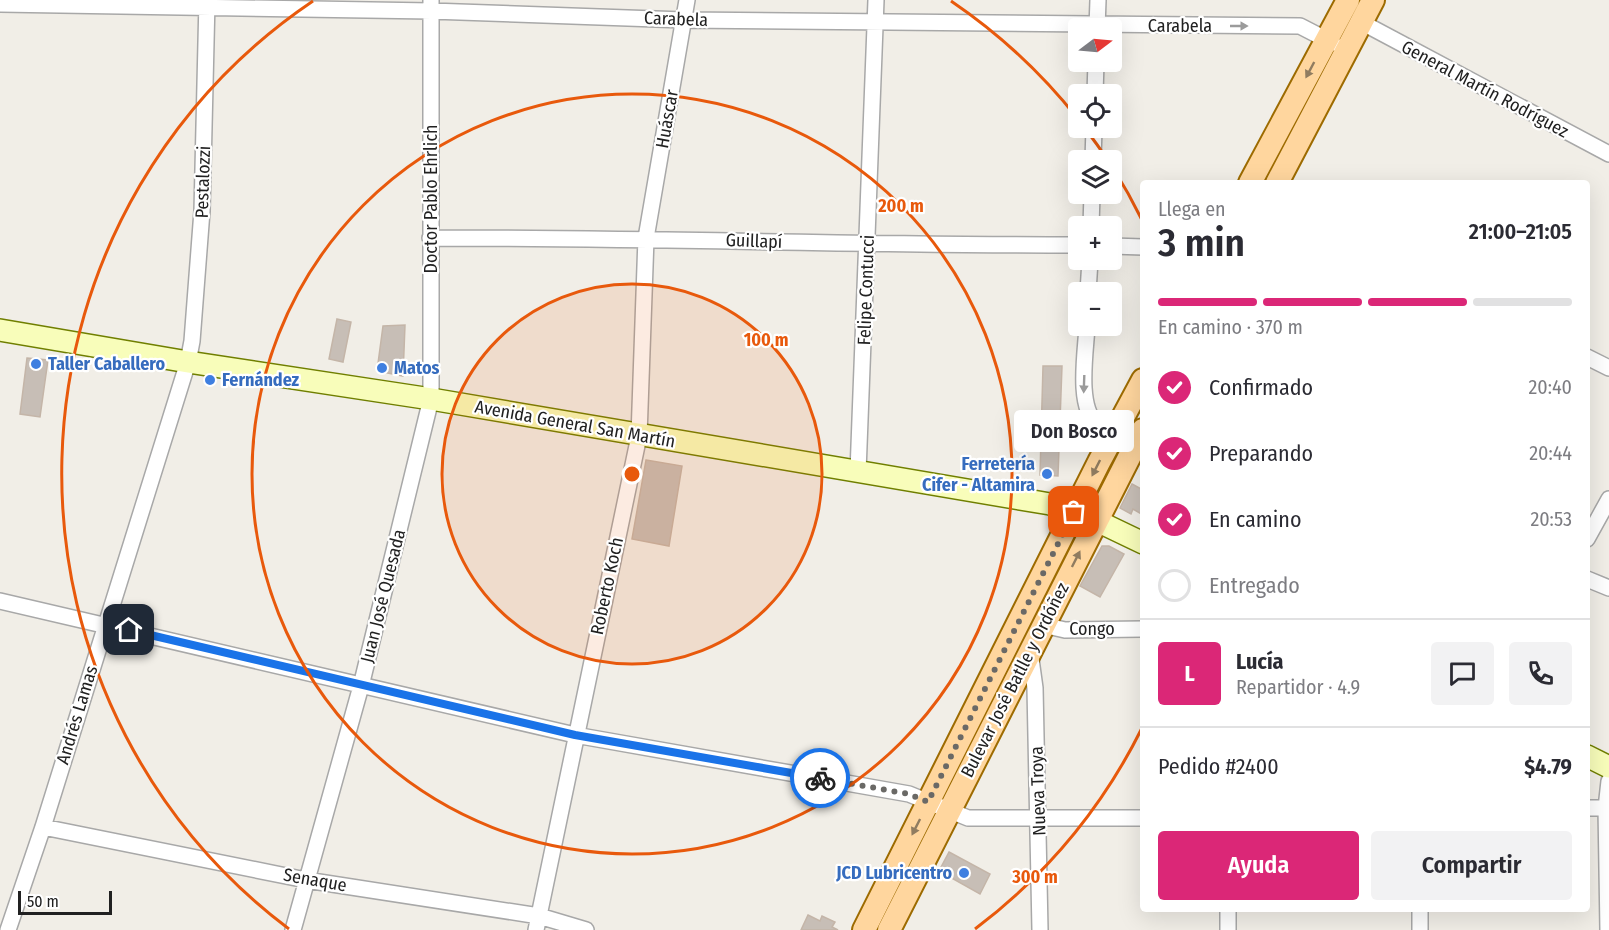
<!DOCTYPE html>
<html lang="es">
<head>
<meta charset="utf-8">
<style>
	:root { --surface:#fff; --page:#f2f2f3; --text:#2b2b33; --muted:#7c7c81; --line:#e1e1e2; --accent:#db2777 }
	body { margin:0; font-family:"Fira Sans Condensed",sans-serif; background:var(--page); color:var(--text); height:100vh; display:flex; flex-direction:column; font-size:22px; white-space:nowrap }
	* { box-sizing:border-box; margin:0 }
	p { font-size:20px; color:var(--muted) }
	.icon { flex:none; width:33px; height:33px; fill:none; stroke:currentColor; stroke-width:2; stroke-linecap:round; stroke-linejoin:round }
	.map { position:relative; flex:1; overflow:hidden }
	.side { position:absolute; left:1140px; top:180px; width:450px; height:732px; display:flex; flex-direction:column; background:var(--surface); border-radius:6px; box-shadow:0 6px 24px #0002 }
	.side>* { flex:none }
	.needle { width:39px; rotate:74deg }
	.fabs { position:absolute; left:1068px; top:18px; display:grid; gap:12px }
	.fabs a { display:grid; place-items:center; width:54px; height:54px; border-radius:6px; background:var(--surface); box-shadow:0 6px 24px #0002; font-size:30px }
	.scale { position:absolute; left:18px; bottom:15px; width:94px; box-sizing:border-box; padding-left:6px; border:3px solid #212121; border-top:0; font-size:16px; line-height:21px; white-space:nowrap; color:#212121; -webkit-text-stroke:4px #fff; paint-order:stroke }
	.pin { position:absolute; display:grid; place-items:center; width:51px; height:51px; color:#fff; margin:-26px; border-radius:12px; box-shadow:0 3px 9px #0006 }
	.courier { position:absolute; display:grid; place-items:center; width:60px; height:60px; margin:-30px; border:4px solid #1a73e8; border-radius:50%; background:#fff; color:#222; box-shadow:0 2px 8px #0007 }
	.bubble { position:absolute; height:42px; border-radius:6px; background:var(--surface); box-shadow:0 6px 24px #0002; font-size:20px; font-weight:600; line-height:42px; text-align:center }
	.headline em { font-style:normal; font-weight:600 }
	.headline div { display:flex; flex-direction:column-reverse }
	.headline { display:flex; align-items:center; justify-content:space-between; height:102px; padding:0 18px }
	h1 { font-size:39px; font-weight:600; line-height:45px }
	.bar { display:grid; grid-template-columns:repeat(4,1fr); gap:9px 6px; align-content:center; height:72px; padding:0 18px }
	.bar i { height:8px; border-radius:4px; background:var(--line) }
	.bar .on { background:var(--accent) }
	.bar p { grid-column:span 4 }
	.line { display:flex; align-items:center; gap:15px; padding:0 18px; border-top:2px solid var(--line) }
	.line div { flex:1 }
	.round { display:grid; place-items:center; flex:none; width:63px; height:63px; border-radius:6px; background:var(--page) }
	ol { padding:0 18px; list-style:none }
	li { display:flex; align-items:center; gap:18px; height:66px }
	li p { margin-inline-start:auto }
	li .icon { padding:6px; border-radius:50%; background:var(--accent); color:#fff; stroke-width:4 }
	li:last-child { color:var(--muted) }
	li i { width:33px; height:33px; border:3px solid var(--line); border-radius:50% }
	.primary-button { display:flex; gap:12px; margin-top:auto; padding:12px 18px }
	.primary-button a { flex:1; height:69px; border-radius:6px; background:var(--accent); color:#fff; font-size:24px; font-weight:600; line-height:69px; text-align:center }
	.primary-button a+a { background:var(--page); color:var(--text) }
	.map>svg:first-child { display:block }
	.grass { fill:url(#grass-dots) }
	.building { fill:#c7beb6; stroke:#c4b5a8; stroke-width:1.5 }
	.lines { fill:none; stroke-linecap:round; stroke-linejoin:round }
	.minor-casing { stroke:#a8a8a8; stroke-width:18 }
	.secondary-casing { stroke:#707f00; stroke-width:24 }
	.primary-casing { stroke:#9d6b00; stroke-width:26 }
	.minor { stroke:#fff; stroke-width:15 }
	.secondary { stroke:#f8fdba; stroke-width:21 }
	.primary { stroke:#ffd69e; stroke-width:22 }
	.oneway { fill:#9b9b9b }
	.oneway2 { fill:#907c60 }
	.done { stroke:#6a6966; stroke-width:6; stroke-dasharray:0 10.8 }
	.route { stroke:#1a73e8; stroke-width:8 }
	.ring { fill:none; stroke:#e8590c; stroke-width:3 }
	.shop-dot { fill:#3f7fe0; stroke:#fff; stroke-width:2 }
	.labels { text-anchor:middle; stroke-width:4.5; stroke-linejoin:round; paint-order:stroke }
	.street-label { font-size:18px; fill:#212121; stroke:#fff }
	.shop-label { font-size:18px; font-weight:bold; fill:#366cbe; stroke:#fff; text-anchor:start }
	.centre { fill:#e8590c; stroke:#fff; stroke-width:3 }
	.ring-label { font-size:18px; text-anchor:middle; font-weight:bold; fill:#e8590c; stroke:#fff; stroke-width:4.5; stroke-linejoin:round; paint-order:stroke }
</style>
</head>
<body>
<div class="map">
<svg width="1609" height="930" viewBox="0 0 1609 930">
	<defs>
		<pattern id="grass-dots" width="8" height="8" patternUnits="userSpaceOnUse" patternTransform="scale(1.5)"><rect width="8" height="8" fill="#cbedab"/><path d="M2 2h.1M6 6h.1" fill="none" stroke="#aecb93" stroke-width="1.8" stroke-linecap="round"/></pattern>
	</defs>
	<rect width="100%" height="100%" fill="#f1eee7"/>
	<path class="grass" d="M1078,524L1081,528L947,793L943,794Z"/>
	<path class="building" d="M337,319L351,322L343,362L329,359Z
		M405,325L403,376L377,371L383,326Z
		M27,358L48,360L40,417L20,414Z
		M1043,366H1062L1058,476L1040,475Z
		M646,460L682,466L669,546L632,539Z
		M1132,484L1143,490V515L1133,509L1131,514L1120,508Z
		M1102,546H1109L1124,554L1100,597L1080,586Z
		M949,852L990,874L980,894L939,871Z
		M808,915L820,921L822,916L835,922L832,927L838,930H801Z"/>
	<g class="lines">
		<g class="minor-casing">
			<path id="minor" d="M0,4L431,11L684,20L1300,26L1333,43
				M1361,22L1609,154
				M1097,28L1098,0
				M1095,94L1096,62
				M1093,160L1094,128
				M1091,226L1092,194
				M430,238C646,238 862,245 1078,245
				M1112,246L1143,247
				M1088,292L1090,260
				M1087,326C1086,350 1076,407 1097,424C1102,428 1109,430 1114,433
				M1587,357L1609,368
				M858,472L876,0
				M1587,539L1609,499
				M1587,579L1609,588
				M0,601L575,735L909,794L968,818H1143
				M1043,625L1065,630L1143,629
				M1030,652L1035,688L1040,930
				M1587,808H1606
				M43,827L306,880L539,916L586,930
				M1228,909V930
				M1420,909V930
				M8,930L43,827L188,362L192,341L202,211L207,0
				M293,930L361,686L431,399V0
				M536,930L639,436L646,238L687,0
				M1608,930L1606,808L1609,781"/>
		</g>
		<g class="secondary-casing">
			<path id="secondary" d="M0,330L188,362L431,399L1050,504L1095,520L1143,543
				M1587,756L1609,767"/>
		</g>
		<g class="primary-casing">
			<path id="primary" d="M1250,183L1348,0
				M1277,183L1373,0
				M864,930L1099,462L1143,380
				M889,930L1143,430"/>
		</g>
		<use href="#minor" class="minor"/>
		<use href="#secondary" class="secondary"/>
		<use href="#primary" class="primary"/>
	</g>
	<defs><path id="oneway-solid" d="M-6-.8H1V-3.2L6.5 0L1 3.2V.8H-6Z" transform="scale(1.5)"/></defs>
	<g class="oneway">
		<use href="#oneway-solid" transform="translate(1239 26)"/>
		<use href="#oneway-solid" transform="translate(1084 384) rotate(92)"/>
	</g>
	<g class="oneway2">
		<use href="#oneway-solid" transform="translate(1310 70) rotate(118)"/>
		<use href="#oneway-solid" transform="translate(1096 468) rotate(117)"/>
		<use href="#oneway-solid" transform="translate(1076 559) rotate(-63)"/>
		<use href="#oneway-solid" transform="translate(916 827) rotate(117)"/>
	</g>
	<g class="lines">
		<path class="done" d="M820,778L909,794L928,802L1074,512"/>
		<path class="route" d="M129,630L575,735L820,778"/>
	</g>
	<circle cx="632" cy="474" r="190" fill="#e8590c" fill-opacity=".12"/>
	<g class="ring">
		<circle cx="632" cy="474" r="190"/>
		<circle cx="632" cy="474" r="380"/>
		<path d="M1142 728A570 570 0 0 1 975 929M289 929A570 570 0 0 1 313 1M951 1A570 570 0 0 1 1078 119M1087 131A570 570 0 0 1 1107 159M1113 168A570 570 0 0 1 1142 220"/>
	</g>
	<g class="shop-dot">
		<circle cx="36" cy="364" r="6"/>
		<circle cx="382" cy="368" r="6"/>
		<circle cx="210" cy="380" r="6"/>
		<circle cx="1047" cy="474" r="6"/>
		<circle cx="964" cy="873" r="6"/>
	</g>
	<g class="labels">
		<g class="street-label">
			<text transform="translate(676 19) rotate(2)" y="6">Carabela</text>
			<text x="1180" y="32">Carabela</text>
			<text transform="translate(1485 89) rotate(28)" y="6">General Martín Rodríguez</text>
			<text transform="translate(667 119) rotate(-80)" y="6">Huáscar</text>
			<text transform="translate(203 182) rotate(-88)" y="6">Pestalozzi</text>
			<text transform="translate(431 199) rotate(-90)" y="6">Doctor Pablo Ehrlich</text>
			<text transform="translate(754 241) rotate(2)" y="6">Guillapí</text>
			<text transform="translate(866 290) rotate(-88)" y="6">Felipe Contucci</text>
			<text transform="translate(575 424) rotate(10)" y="6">Avenida General San Martín</text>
			<text transform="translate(607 586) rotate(-78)" y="6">Roberto Koch</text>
			<text transform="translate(383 596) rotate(-76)" y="6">Juan José Quesada</text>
			<text x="1092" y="635">Congo</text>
			<text transform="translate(1015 680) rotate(-63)" y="6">Bulevar José Batlle y Ordóñez</text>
			<text transform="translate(77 715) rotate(-73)" y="6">Andrés Lamas</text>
			<text transform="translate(1038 791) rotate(-92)" y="6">Nueva Troya</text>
			<text transform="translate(315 880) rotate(10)" y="6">Senaque</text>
		</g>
		<g class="shop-label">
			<text x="48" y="370">Taller Caballero</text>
			<text x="394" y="374">Matos</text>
			<text x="222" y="386">Fernández</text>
			<text x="1035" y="470" text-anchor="end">Ferretería<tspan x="1035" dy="21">Cifer - Altamira</tspan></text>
			<text x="952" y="879" text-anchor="end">JCD Lubricentro</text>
		</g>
	</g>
	<circle cx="632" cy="474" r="9" class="centre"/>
	<g class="ring-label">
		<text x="901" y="212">200 m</text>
		<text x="766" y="346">100 m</text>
		<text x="1035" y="883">300 m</text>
	</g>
</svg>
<div class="fabs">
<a><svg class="needle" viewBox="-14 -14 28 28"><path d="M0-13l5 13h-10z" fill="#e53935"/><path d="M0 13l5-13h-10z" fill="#7c7c81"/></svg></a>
<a><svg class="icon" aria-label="locate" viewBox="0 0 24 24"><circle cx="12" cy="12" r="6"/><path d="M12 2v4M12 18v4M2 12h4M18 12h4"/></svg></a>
<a><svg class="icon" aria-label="layers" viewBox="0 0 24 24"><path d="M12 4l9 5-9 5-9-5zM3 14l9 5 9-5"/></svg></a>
<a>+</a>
<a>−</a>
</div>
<div class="scale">50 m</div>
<div class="pin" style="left:1074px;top:512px;background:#ea580c"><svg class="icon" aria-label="bag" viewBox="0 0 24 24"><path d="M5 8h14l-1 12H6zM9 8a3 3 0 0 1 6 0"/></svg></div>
<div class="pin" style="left:129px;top:630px;background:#1f2937"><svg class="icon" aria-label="home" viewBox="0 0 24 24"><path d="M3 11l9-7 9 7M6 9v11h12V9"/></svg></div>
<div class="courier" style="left:820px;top:778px"><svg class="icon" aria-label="bike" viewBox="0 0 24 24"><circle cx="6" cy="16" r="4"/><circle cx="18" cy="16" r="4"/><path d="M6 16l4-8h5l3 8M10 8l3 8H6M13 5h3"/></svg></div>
<div class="bubble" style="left:1014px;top:410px;width:120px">Don Bosco</div>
<section class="side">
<div class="headline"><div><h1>3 min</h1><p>Llega en</p></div><em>21:00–21:05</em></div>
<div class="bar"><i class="on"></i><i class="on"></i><i class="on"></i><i></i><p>En camino · 370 m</p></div>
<ol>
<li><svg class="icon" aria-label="check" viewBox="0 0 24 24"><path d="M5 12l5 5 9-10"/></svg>Confirmado<p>20:40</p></li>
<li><svg class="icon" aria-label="check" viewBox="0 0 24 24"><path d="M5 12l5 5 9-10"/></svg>Preparando<p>20:44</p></li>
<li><svg class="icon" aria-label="check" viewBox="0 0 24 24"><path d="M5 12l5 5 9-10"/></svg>En camino<p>20:53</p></li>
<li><i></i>Entregado</li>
</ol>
<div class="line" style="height:108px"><b class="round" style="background:var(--accent);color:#fff">L</b><div><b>Lucía</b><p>Repartidor · 4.9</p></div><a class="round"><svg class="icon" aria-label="chat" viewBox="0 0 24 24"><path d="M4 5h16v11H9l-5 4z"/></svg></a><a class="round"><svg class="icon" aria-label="phone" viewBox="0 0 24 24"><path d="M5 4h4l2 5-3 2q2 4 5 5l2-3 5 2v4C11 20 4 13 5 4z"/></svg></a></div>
<div class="line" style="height:78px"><div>Pedido #2400</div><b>$4.79</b></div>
<div class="primary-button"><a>Ayuda</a><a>Compartir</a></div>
</section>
</div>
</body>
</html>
